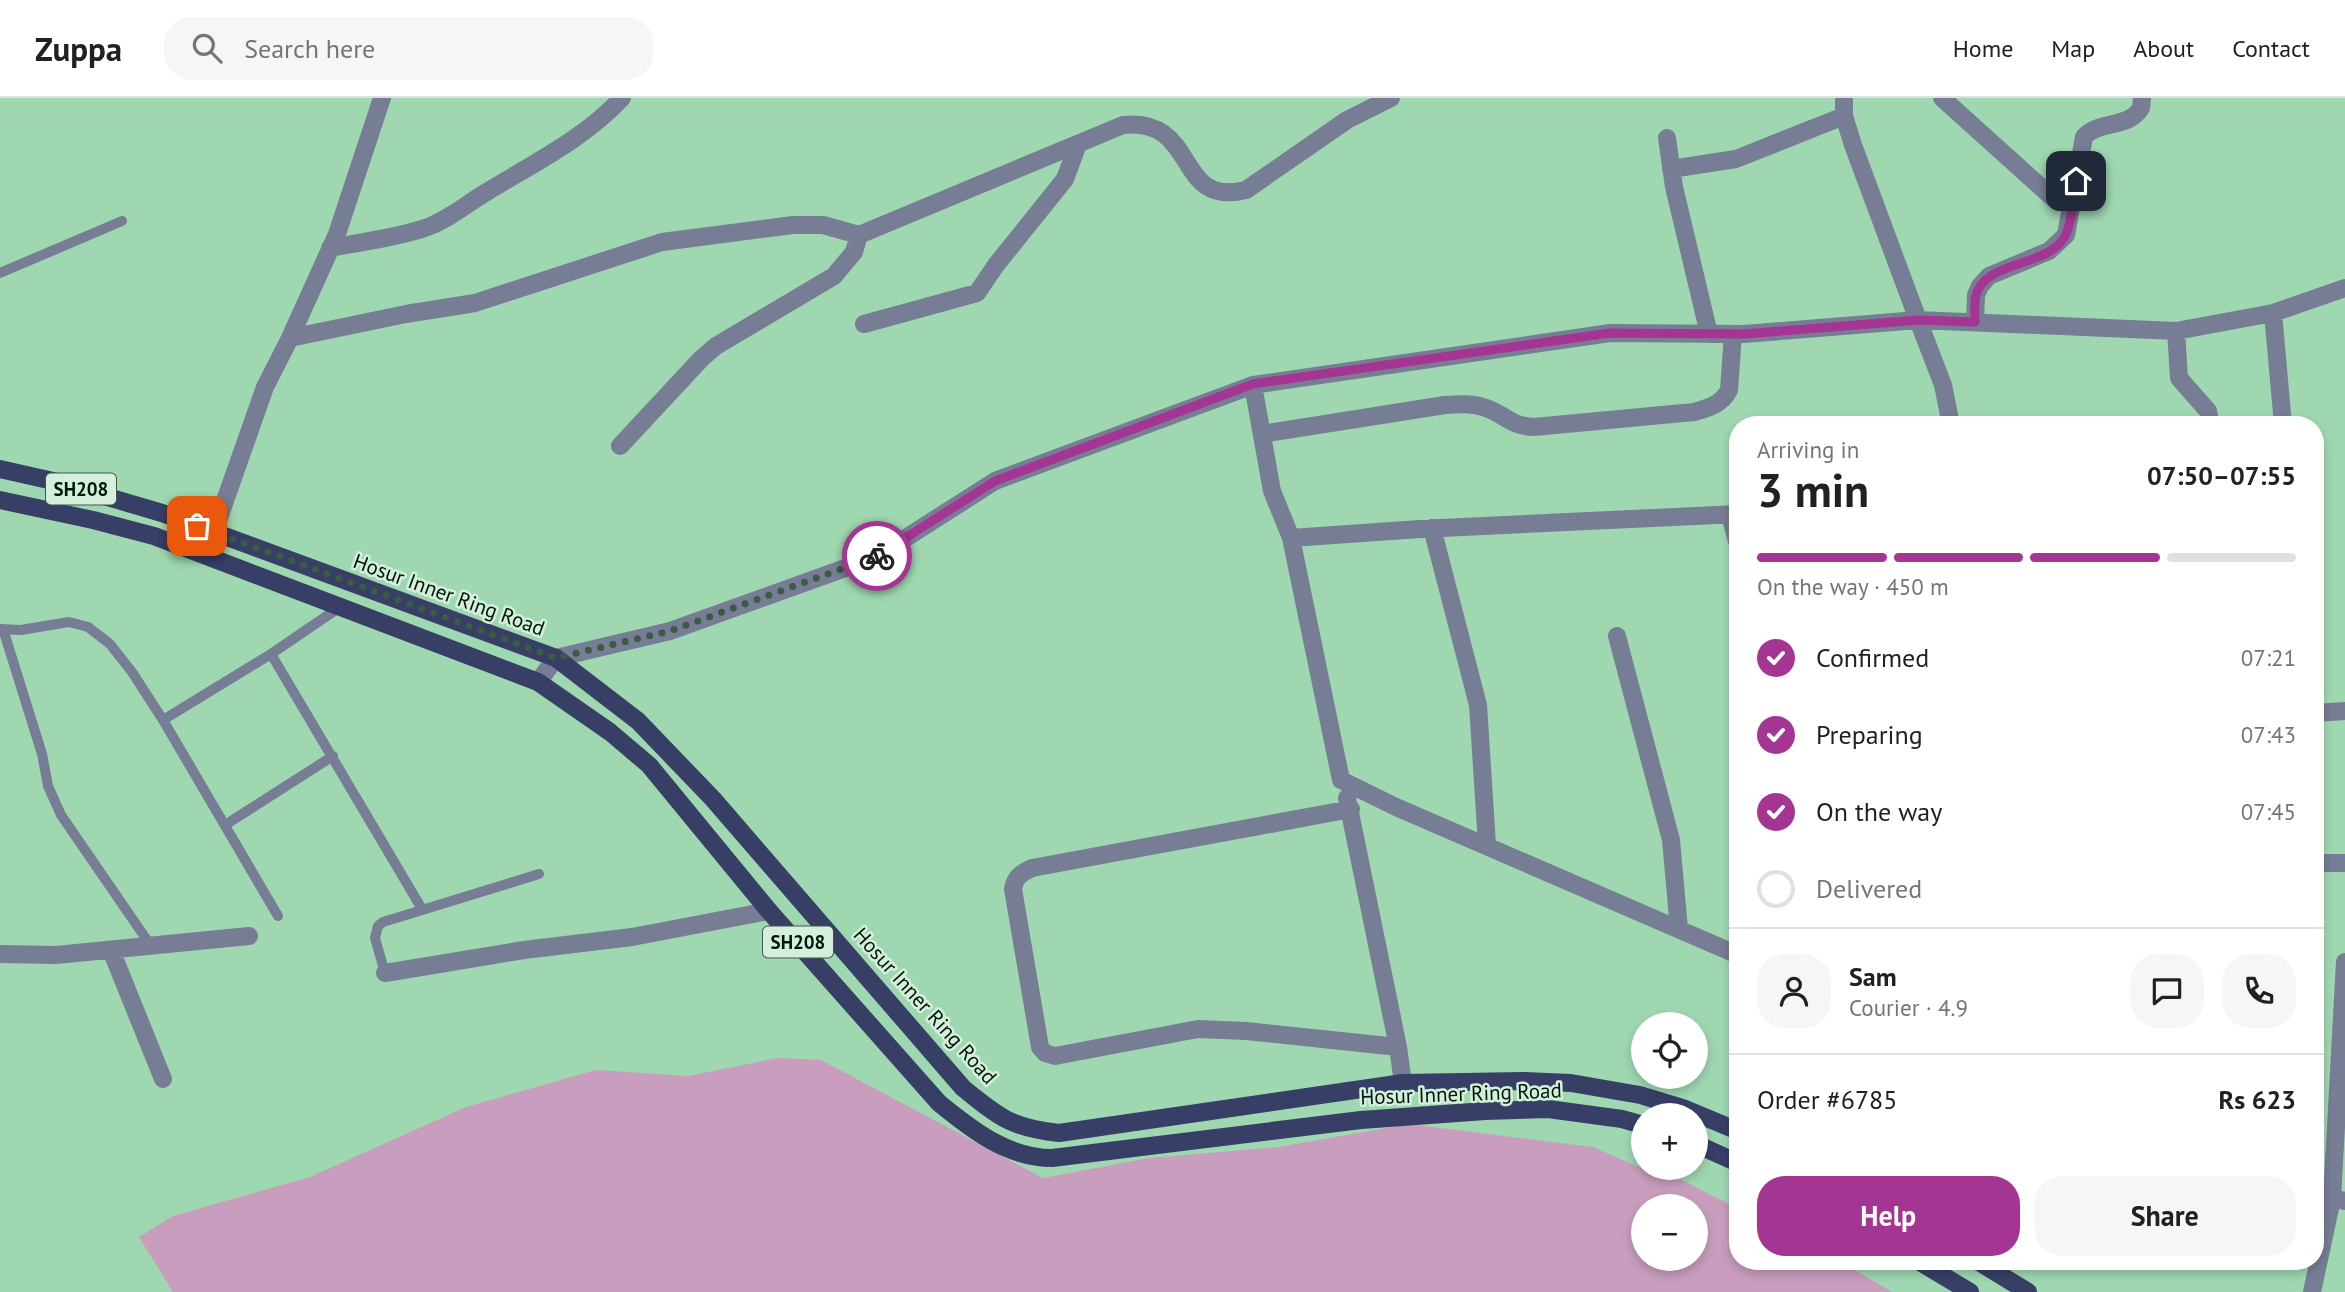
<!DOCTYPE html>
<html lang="en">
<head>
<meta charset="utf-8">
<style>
	:root { --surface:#fff; --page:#f6f6f6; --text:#202124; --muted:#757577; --line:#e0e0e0; --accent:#a43593 }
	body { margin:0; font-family:"PT Sans",sans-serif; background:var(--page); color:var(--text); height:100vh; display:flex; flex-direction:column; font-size:26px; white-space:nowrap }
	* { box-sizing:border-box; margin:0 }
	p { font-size:23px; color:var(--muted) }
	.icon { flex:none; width:38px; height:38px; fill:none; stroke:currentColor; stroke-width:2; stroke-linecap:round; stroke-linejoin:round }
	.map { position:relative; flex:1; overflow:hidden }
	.details { position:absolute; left:1729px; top:318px; width:595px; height:854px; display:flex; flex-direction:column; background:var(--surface); border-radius:28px; box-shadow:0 4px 10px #0003 }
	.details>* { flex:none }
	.controls { position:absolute; left:1631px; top:914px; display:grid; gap:14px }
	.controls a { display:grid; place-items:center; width:77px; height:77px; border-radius:50%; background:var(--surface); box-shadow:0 4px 10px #0003; font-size:35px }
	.pin { position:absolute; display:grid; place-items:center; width:60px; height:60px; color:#fff; margin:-30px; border-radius:14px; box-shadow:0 4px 10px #0006 }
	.courier { position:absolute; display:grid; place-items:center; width:70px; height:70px; margin:-35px; border:5px solid #a43593; border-radius:50%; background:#fff; color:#222; box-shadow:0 2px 9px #0007 }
	.overview em { font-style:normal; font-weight:700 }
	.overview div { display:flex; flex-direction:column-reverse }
	.overview { display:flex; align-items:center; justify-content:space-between; height:119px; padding:0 28px }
	h1 { font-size:46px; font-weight:700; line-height:52px }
	.bar { display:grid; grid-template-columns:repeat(4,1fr); gap:10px 7px; align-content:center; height:84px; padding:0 28px }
	.bar i { height:9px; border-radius:5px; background:var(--line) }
	.bar .selected { background:var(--accent) }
	.bar p { grid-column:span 4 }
	.line { display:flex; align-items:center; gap:18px; padding:0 28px; border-top:2px solid var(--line) }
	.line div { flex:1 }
	.round { display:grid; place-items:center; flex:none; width:74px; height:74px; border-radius:28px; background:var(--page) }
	ol { padding:0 28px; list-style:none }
	li { display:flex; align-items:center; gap:21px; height:77px }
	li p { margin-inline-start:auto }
	li .icon { padding:7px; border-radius:50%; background:var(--accent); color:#fff; stroke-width:4 }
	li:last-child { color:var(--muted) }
	li i { width:38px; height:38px; border:4px solid var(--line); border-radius:50% }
	.primary-button { display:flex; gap:14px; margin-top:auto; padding:14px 28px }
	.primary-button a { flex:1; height:80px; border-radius:28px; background:var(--accent); color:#fff; font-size:28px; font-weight:700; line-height:80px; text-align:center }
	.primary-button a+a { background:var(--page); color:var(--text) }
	header { display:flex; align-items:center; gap:42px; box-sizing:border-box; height:98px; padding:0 35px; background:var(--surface); border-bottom:2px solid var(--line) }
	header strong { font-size:33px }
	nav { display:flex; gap:38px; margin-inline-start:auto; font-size:24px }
	.search { width:490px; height:63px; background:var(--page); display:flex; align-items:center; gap:18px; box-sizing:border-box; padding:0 24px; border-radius:28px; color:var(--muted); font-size:26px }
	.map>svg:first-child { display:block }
	.green { fill:#c89dbe; fill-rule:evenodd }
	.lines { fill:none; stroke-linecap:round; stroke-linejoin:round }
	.lane { stroke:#777d94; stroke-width:10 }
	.street { stroke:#777d94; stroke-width:18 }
	.primary { stroke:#373f66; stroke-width:18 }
	.done { stroke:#3a5b44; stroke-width:7; stroke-dasharray:0 12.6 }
	.route { stroke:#a43593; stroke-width:9 }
	.labels { text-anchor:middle; stroke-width:5; stroke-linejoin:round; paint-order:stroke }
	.shield { fill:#d4f0dd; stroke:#425949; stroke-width:2 }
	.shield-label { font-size:19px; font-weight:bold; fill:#03180a }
	.street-label { font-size:21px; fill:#03180a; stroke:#d4f0dd }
</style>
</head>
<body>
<header>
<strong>Zuppa</strong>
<div class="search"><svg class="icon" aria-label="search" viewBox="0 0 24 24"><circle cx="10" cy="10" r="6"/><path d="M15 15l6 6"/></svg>Search here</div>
<nav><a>Home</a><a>Map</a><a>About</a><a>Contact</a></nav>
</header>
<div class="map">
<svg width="2345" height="1194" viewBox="0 0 2345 1194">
	<rect width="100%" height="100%" fill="#9fd7b1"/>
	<path class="green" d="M777,960L821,962L1043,1080L1149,1060L1279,1049L1409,1026L1593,1049L1634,1067L1682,1082L1738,1111V1164H1841L1892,1194H173L139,1139L173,1118L310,1079L466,1009L596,972L688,978ZM1643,1108H1696V1160H1643Z"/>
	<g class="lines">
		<path class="lane" d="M0,175L122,123
			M0,531L21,532L69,524L88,529L110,546L132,574L163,622L278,818
			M3,531L42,656L48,688L61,717L151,848
			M271,556L422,811
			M163,622L271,556L340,509
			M225,727L333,658
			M385,875L375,840L378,828L383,824L539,776"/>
		<path class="street" d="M1844,0V18L1853,47L1918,222L2176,233L2273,215L2345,190
			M1942,0L2053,100L2072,104
			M1667,40L1674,89L1709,236
			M1671,71L1736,61L1844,18
			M330,150C361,144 395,140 425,130C448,122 465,107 485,95C532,66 584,41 622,0
			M2273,215L2283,327
			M1975,224L1976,197L1980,188L1989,178L2049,153L2066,137L2084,39C2099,22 2128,31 2141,10L2142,0
			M864,226L977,195L996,167L1065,81L1078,46
			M2176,233L2179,280L2208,313L2211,327
			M290,240L406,216L475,205L662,144L793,127H823L859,137L1123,27C1200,19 1173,110 1246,92L1347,22L1391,0
			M1253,287L1610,235L1744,236L1918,222L1943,287L1951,327
			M1262,336L1445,307C1459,306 1472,305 1486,310C1506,317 1510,328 1534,329L1694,314C1709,310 1722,306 1729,292L1733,236
			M620,348L701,261L716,248L834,178L854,154L859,137
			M1730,417L1738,447
			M1432,430L1478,607L1487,747
			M214,434L265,289L290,240L337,136L382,0
			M1291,440L1420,431L1738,416
			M1617,538L1671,742L1679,831
			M538,584L556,560L670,533L876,459L995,383L1253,287L1272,393L1291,440L1341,682L1396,709L1738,857
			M2315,615L2345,613
			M1347,700L1398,949L1403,985
			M1351,711L1032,770C1021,775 1015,779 1013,791L1040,949L1045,955L1055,958L1198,931L1246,933L1398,949
			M2315,765H2345
			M111,852L163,981
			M0,856L56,857L249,838
			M385,875L524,852L632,839L769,813
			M2315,1097L2345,1103
			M2312,1194L2332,1101L2345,864"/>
		<path class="primary" d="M0,371L53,383L162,415L556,560L638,623L713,701L963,990C999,1019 1011,1030 1059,1035L1403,985L1523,983L1571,985L1640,997L1683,1010L1738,1033
			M0,402L93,422L154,438L538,584L610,634L649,667L769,813L939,1005C972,1032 1008,1060 1052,1060L1361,1022L1485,1013L1548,1011L1622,1021L1643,1027
			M1696,1046L1738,1065
			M1920,1164L1970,1194
			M1979,1164L2028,1194"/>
	</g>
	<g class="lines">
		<path class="done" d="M197,428L556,560L670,533L877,458"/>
		<path class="route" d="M877,458L995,383L1253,286L1610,235L1744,236L1919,222L1975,224C1975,216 1974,205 1976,197C1985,162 2050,169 2065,138C2073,123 2073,100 2076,83"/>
	</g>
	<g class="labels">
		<g class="shield">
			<rect x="46" y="375.5" width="70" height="31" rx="5"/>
			<rect x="763" y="828.5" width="70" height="31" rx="5"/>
		</g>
		<g class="shield-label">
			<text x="81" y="398">SH208</text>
			<text x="798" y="851">SH208</text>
		</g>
		<g class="street-label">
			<text transform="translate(449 497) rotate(20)" y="7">Hosur Inner Ring Road</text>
			<text transform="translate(925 908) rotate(48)" y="7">Hosur Inner Ring Road</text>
			<text transform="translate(1461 996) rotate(-2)" y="7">Hosur Inner Ring Road</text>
		</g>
	</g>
</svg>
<div class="controls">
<a><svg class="icon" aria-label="locate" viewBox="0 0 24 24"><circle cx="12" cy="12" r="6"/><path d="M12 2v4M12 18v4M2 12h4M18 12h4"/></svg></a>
<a>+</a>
<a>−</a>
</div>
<div class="pin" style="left:197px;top:428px;background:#ea580c"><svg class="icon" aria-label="bag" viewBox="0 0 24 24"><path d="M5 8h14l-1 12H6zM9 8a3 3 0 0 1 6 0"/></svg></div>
<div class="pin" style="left:2076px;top:83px;background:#1f2937"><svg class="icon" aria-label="home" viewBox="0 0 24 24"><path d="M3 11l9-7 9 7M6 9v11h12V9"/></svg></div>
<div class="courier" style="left:877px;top:458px"><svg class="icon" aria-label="bike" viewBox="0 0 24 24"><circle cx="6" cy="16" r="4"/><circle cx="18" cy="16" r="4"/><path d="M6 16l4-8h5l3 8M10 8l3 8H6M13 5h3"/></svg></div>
<section class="details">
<div class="overview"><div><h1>3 min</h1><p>Arriving in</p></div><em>07:50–07:55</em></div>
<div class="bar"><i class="selected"></i><i class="selected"></i><i class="selected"></i><i></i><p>On the way · 450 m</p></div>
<ol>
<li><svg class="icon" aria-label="check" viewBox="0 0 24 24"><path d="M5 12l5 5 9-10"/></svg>Confirmed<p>07:21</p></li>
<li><svg class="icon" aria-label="check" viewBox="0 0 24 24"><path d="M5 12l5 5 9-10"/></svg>Preparing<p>07:43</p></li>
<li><svg class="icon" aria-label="check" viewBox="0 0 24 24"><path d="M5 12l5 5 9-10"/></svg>On the way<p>07:45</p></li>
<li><i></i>Delivered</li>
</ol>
<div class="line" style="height:126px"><a class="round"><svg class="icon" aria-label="person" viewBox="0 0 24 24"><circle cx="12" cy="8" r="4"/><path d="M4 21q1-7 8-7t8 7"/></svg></a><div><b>Sam</b><p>Courier · 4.9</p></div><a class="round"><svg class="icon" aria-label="chat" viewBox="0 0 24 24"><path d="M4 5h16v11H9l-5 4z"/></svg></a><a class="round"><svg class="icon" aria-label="phone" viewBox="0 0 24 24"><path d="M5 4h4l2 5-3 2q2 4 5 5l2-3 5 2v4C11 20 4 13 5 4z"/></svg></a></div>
<div class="line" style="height:91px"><div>Order #6785</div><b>Rs 623</b></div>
<div class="primary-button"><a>Help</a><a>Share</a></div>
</section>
</div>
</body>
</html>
